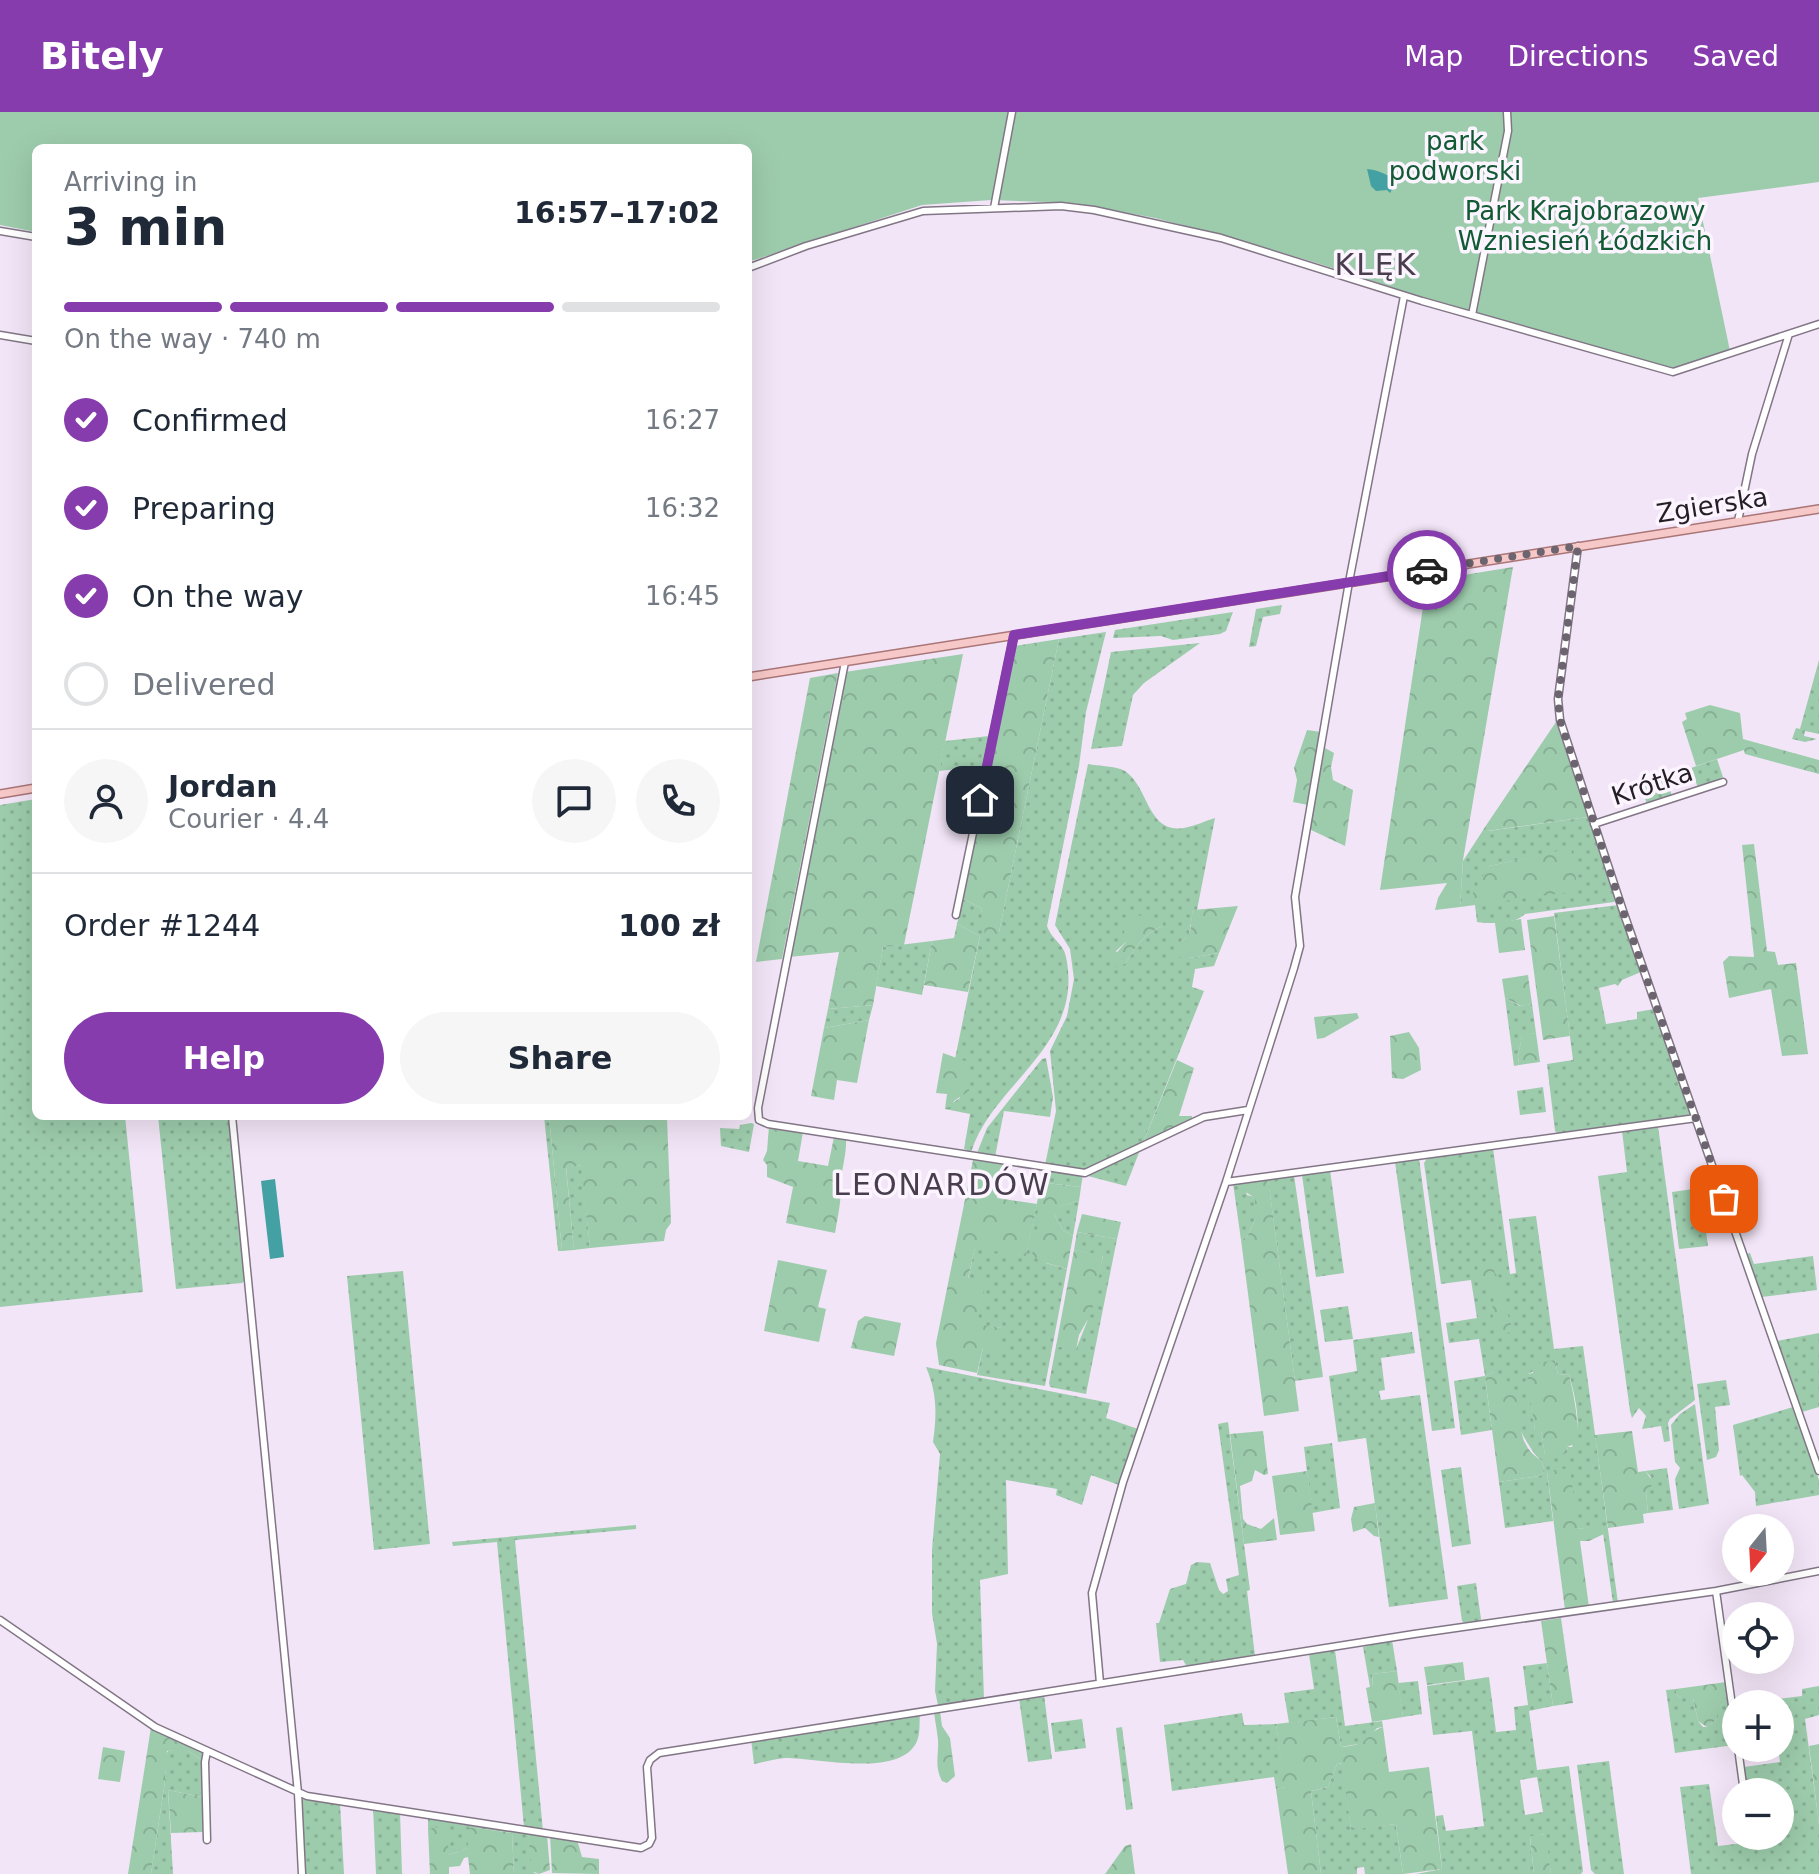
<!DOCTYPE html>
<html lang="en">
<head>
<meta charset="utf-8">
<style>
	:root { --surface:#fff; --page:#f6f6f7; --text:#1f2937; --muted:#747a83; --line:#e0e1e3; --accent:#873cad }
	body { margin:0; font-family:"DejaVu Sans",sans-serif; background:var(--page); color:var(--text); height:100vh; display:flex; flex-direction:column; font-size:30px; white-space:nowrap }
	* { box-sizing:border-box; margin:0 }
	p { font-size:26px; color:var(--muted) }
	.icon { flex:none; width:44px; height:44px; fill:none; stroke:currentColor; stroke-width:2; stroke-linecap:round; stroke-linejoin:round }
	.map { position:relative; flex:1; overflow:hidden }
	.side { position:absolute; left:32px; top:32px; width:720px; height:976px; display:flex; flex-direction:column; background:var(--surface); border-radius:12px; box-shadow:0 8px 32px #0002 }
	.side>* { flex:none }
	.needle { width:52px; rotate:198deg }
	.fabs { position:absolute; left:1722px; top:1402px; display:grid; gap:16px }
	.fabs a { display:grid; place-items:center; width:72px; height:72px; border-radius:50%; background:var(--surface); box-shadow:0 8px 32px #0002; font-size:40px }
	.pin { position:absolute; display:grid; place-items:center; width:68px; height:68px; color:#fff; margin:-34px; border-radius:16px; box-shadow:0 4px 12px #0006 }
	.courier { position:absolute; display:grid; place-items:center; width:80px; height:80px; margin:-40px; border:6px solid #873cad; border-radius:50%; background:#fff; color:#222; box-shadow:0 2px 10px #0007 }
	.overview em { font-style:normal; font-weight:700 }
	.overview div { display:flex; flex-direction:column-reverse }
	.overview { display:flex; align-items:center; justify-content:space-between; height:136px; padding:0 32px }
	h1 { font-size:52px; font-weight:700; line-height:60px }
	.bar { display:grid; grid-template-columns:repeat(4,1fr); gap:12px 8px; align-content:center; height:96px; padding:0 32px }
	.bar i { height:10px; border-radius:6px; background:var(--line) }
	.bar .current { background:var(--accent) }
	.bar p { grid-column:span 4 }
	.line { display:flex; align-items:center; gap:20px; padding:0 32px; border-top:2px solid var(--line) }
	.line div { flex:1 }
	.round { display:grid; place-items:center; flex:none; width:84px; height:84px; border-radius:42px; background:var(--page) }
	ol { padding:0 32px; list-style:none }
	li { display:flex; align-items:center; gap:24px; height:88px }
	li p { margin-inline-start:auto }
	li .icon { padding:8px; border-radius:50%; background:var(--accent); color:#fff; stroke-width:4 }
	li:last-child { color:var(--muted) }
	li i { width:44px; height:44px; border:4px solid var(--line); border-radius:50% }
	.action { display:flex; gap:16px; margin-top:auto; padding:16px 32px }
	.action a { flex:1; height:92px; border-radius:48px; background:var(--accent); color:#fff; font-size:32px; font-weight:700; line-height:92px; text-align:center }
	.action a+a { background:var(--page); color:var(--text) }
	header { display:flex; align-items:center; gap:48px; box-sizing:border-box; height:112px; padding:0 40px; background:var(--accent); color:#fff }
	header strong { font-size:38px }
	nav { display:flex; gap:44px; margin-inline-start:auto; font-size:28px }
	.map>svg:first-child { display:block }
	.grass { fill:url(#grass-dots); fill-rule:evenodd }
	.forest { fill:url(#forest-crowns) }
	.park { fill:#9dccac }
	.water { fill:#43a0a3 }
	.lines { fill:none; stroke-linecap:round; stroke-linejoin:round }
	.minor-casing { stroke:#827686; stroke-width:9 }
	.major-casing { stroke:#a97576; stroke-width:10 }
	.minor { stroke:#fff; stroke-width:6 }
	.major { stroke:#f6c8c7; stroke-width:7 }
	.done { stroke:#6c646e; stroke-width:8; stroke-dasharray:0 14.4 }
	.route { stroke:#873cad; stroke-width:10 }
	.labels { text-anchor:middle; stroke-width:7; stroke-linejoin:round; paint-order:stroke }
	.park-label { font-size:26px; fill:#115a34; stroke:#fcf4ff }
	.street-label { font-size:26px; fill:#241f25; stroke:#fcf4ff }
	.quarter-label { font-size:30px; letter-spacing:2px; fill:#493e4d; stroke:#fcf4ff }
</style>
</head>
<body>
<header>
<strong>Bitely</strong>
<nav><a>Map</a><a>Directions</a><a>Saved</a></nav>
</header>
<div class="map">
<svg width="1819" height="1762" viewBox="0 0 1819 1762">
	<defs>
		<pattern id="grass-dots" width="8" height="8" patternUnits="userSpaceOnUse" patternTransform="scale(2)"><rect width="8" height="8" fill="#9dccac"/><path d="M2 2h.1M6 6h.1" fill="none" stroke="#87af94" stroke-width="1.8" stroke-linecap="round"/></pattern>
		<pattern id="forest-crowns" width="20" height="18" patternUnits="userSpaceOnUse" patternTransform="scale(2)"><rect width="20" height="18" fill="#9dccac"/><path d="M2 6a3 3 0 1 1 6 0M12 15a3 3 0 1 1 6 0" fill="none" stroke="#87af94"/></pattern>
	</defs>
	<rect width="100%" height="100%" fill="#f2e5f7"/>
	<path class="grass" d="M1282,493L1280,502L1263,505L1256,534L1249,535L1256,497Z
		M1233,500L1226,519L1220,522L1173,528L1161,524L1113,526L1115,518Z
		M1106,520L1086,600L1079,654L1047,814C1052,828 1064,832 1066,845C1085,934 991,972 971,1041L967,1040V1038L964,1037L970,1002L950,998L951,992L960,986L955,947L980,824L957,812L963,787L981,796L985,817L999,820L1059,527Z
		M1200,531L1144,571L1133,583L1122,634L1091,637L1111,540Z
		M1819,548V622L1805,619L1804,624L1817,627L1805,630L1792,627L1796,616L1800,617Z
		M989,624L983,654L939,659L945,629Z
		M1717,647L1723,665L1698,676L1691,656Z
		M1088,652C1098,654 1116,654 1125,659C1149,675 1147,722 1184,716C1195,714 1205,709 1215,706L1197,798H1193L1189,823L1181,830L1189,846L1219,841L1214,854L1195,857L1192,875L1204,879L1143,1031L1086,1058L1045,1053L1056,999L1050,939L1067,904L1074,867L1070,837L1055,813ZM1163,814C1144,821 1136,835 1125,852L1116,839L1126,830V822Z
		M1666,664L1672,684L1647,692L1640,672Z
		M36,687V1004H125L143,1180L0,1195V693Z
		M1588,705L1616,788L1614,790L1525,802C1516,812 1491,812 1477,810L1475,793L1460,795L1463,749L1487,712L1488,719ZM1571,737L1518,786L1475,792L1489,754Z
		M1618,793L1641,860L1622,868L1618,874L1615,872L1599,876L1606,912L1637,907V900L1654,897L1692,999L1688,1005L1560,1023L1555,1019L1547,952L1573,948L1554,801Z
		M932,829L922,883L876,874L883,835Z
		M1505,886L1520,894L1532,892L1536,921L1522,924L1518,944L1519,953L1514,954Z
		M873,893L869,908L824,916L828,897Z
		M1046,946L1053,985L1050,1005L1004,999L995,1045L977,1041L987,1016L1042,947Z
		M1543,975L1546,1000L1520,1003L1517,979Z
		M158,1004H229L246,1167L242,1171L176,1177Z
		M544,1004H549L562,1139H558Z
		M751,1011L754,1012L749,1040L721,1034L720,1016L739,1017L740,1013Z
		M1658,1014L1695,1288L1670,1307L1668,1311L1670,1329L1664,1330L1661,1314L1642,1317L1646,1304L1639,1296L1632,1306L1630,1299L1598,1064L1627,1060L1622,1019Z
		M1493,1036L1510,1162L1516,1161L1509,1107L1536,1104L1554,1237L1583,1234L1618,1491H1613L1602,1414L1578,1417L1547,1359L1553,1409L1505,1416L1499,1370L1540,1364L1545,1359L1541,1348C1527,1340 1503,1279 1493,1260L1485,1265L1492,1318L1461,1323L1454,1269L1485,1264L1479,1227L1449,1231L1446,1211L1477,1206L1471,1168L1441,1172L1424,1051L1428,1045ZM1555,1248L1558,1263L1569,1262C1575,1285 1583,1313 1572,1335H1567L1568,1340L1545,1343L1541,1317L1535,1318L1528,1262Z
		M1140,1038L1126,1074L1088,1064Z
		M1419,1046L1455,1316L1432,1319L1395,1050Z
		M582,1053L590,1136L574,1138L566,1055Z
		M1044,1057L1083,1062L1081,1075L1046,1071V1151L1067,1157L1045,1274L977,1263L983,1236L1002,1216L977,1213L968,1167L975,1135L1026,1143Z
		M1330,1058L1344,1161L1316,1165L1302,1063Z
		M1294,1063L1323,1265L1295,1269L1268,1067Z
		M1244,1070L1247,1083L1255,1085V1108L1247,1125L1241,1128L1233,1071Z
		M1700,1076L1708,1134L1679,1137L1672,1080Z
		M1079,1089L1073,1124L1063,1118L1055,1104L1058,1095Z
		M1077,1120L1117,1127L1086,1282L1050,1275L1049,1271L1056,1234L1076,1237L1087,1210L1103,1144L1074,1138Z
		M1750,1141L1754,1152L1813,1144L1817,1178L1762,1185L1745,1143Z
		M403,1159L430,1432L374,1438L347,1164Z
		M1348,1194L1353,1227L1325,1230L1320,1198Z
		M1412,1220L1415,1241L1381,1246L1385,1278L1379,1279L1381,1288L1420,1283L1448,1487L1389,1495L1366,1326L1338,1330L1329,1264L1357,1259L1353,1228Z
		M1819,1221V1295L1802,1300L1777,1229Z
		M926,1255L1110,1291L1106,1306L1138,1317L1119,1373L1091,1363L1082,1393L1056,1383L1057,1377L1006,1368L1008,1462L980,1468L984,1587L938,1593L935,1579L937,1532L932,1501V1438L940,1342L933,1330C937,1302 937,1281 926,1255Z
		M1726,1268L1730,1293L1715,1295L1719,1338L1716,1345L1707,1348L1697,1272Z
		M1695,1292L1709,1392L1679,1397L1675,1367L1680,1356L1675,1350L1671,1313L1680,1302Z
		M1793,1295L1819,1368V1383L1756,1394L1755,1380L1742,1363L1740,1364L1733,1313Z
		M1228,1310L1250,1478L1247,1479L1255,1544L1187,1555L1183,1548L1160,1550L1156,1511H1159L1170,1477L1186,1472L1191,1453L1197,1450L1210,1451L1219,1478L1223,1482L1228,1479L1226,1467L1239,1463L1218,1312Z
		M1332,1331L1340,1396L1312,1401L1304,1335Z
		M1461,1355L1471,1432L1452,1435L1441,1358Z
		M1667,1356L1673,1398L1648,1401L1646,1380L1651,1365L1645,1359Z
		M636,1413V1417L515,1428L543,1719L524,1715L497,1430L453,1434L452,1430Z
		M1476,1471L1481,1507L1480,1511L1466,1512L1462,1509L1457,1474Z
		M1392,1528L1397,1559L1372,1562L1373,1575H1370L1363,1535Z
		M1335,1538L1345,1614L1382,1609L1383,1615L1377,1616L1364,1631L1341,1635L1336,1605L1289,1611L1284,1581L1314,1577L1309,1542Z
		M1547,1551L1553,1594L1529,1599L1537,1658L1569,1654L1583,1759L1581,1762H1551L1545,1722L1530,1725L1534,1762H1416L1442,1757L1436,1704L1443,1703L1446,1719L1484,1714L1472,1619L1433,1623L1427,1574L1489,1565L1496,1620L1516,1618L1514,1595L1528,1593L1523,1554ZM1537,1665L1543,1700L1525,1703L1520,1668Z
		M1418,1569L1422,1602L1403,1605L1398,1571Z
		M1819,1574V1603L1805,1607L1819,1712V1762H1691L1680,1675L1709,1672L1718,1734L1744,1731L1747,1728L1748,1735H1754L1753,1724H1780V1680H1747L1744,1655L1780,1650L1778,1636H1780V1592H1771L1770,1588L1802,1584V1577Z
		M1676,1577V1582L1681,1586H1693L1698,1609L1703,1615H1707L1716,1608L1717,1595L1729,1589L1734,1633L1675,1641L1666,1578Z
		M1044,1582L1052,1647L1028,1650L1019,1586Z
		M1242,1601L1244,1613L1276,1612L1286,1675L1276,1677L1274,1665L1172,1679L1164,1613Z
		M920,1602C919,1612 921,1624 915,1633C895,1665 817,1646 785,1646C775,1647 764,1650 754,1652L751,1627Z
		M1082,1607L1086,1636L1055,1640L1051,1611Z
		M1122,1615L1133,1697L1126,1698L1116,1616Z
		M169,1638L188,1639L202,1648V1685L168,1678L173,1762H151L165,1669L166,1642Z
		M1609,1649L1624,1762H1595L1591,1758L1577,1653Z
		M1343,1651L1351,1717L1396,1712L1403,1762H1365L1364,1755L1357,1756V1762H1321L1311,1679L1328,1675L1337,1652Z
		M306,1685L340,1691L344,1762H305L302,1688Z
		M373,1695L400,1700L402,1762H376Z
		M428,1705L528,1720L534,1761L538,1762H514L512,1721L468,1715V1736L449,1743L433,1716L428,1717Z"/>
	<path class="forest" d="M1513,455L1463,748L1460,795L1435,798L1438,786L1447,771L1380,778L1427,469Z
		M1059,527L999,820L985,823L981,796L963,787L1014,534Z
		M963,542L904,833L883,835L873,893L828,897L839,840L789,845L845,560Z
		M838,561L782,847L756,850L810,566Z
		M1710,593L1740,601L1743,627L1819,648V662L1745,642L1744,638L1696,654L1682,610L1687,607L1685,601Z
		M1556,610L1588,705L1487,719V712Z
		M1307,618L1321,620L1308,693L1293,690L1297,668L1294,656Z
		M1325,636L1334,641L1331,655L1333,668L1353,678L1345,734L1309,717Z
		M1754,732L1767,839L1775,840L1778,853L1796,851L1808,942L1782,944L1771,877L1729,886L1723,850L1729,844L1754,845L1742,733Z
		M1571,736L1578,779L1475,793L1473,780L1489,754Z
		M1238,794L1219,841L1189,846L1178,845L1177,833C1196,820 1188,817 1193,798Z
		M1146,803V807L1162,808L1163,814C1144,821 1136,835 1125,852L1116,855L1111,847L1126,830L1123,814L1125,805Z
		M1554,804L1570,924L1543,928L1527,808Z
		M1521,807L1525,838L1499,841L1495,811Z
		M957,812L980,824L968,880L924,873L932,829L954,826Z
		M1528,863L1532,892L1521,894L1505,886L1502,867Z
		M1357,901L1359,906L1324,926L1317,927L1314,905Z
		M869,908L857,971L837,968L834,988L811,984L824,916Z
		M1409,920L1419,936L1421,958L1403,967L1392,966L1390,924Z
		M1536,921L1540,950L1519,953L1518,944L1522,923Z
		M943,941L965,949L971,961L969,979L954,989L950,998L945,997L947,982L936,981Z
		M1177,948L1194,956L1179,1004H1192V1008L1143,1031Z
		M549,1004L667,1005L671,1111L666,1118L664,1129L590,1136L581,1053L566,1056L574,1138L562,1139Z
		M769,1014L803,1020L798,1049L828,1054L834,1025L846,1026C847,1043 841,1057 841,1074C841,1090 838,1104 835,1121L786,1111L793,1075L767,1065V1053L763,1048L767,1039Z
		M973,1048L1003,1052L997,1086L1037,1092L1026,1144L975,1136L968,1166L986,1170L977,1212L1002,1216L998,1238L983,1236L977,1261L939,1253L936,1231Z
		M1268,1066L1299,1299L1264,1304L1241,1128L1247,1125L1255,1108V1086L1244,1079V1070Z
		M1046,1071L1081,1075L1079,1089L1059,1095L1055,1104L1063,1118L1073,1124L1067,1157L1040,1149L1032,1143Z
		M1082,1102L1121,1110L1117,1127L1077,1120Z
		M1074,1138L1103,1143L1092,1200L1079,1223L1076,1238L1056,1234Z
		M1489,1147L1494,1148L1496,1152L1494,1160L1502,1170L1504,1194L1511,1210L1510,1220L1504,1223L1495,1218L1492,1199L1495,1179L1476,1165L1478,1153Z
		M778,1148L827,1158L818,1195L826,1197L819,1230L764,1219Z
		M865,1204L901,1211L894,1244L851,1236L858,1209Z
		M1555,1248L1558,1263L1569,1262C1574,1285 1579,1307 1577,1331L1567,1335L1568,1341L1545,1344L1541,1318H1535L1527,1262L1533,1261L1532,1252Z
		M1493,1260C1537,1276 1503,1326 1541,1348L1545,1359L1540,1364L1499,1370L1485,1265Z
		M1263,1319L1268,1362L1264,1363L1255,1358L1252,1369L1240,1374L1243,1407L1247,1412L1261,1417L1274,1406L1277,1428L1244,1432L1230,1322Z
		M1632,1319L1638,1360L1645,1359L1652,1368V1373L1646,1380L1648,1401L1643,1402L1644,1411L1608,1416L1595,1323Z
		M1570,1356L1578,1417L1602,1413L1604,1422L1589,1429H1580L1589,1495L1565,1498L1547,1359Z
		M1307,1359L1315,1419L1280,1423L1272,1364Z
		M1375,1391L1379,1425L1374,1424L1365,1416L1353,1420L1351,1407L1354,1395Z
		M1561,1506L1573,1591L1553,1594L1541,1509Z
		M1463,1550L1465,1568L1427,1573L1424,1555Z
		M1397,1559L1403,1605L1372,1610L1366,1576L1373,1574L1372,1562Z
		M1726,1570L1729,1589L1718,1595L1716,1608L1707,1615L1698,1609L1693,1586H1681L1676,1582V1577Z
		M940,1599L942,1614L950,1626L955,1664L947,1671L942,1669C934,1654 939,1643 938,1628C937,1618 935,1609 934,1600Z
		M1336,1605L1341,1635C1372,1633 1363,1622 1383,1615L1389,1660L1429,1655L1442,1757L1403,1762L1396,1712L1351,1718L1342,1651L1337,1652L1328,1675L1311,1679L1321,1762H1288L1276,1677L1285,1675L1276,1612Z
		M151,1615L202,1639V1648L188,1639L183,1643L171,1638L167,1639L165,1669L151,1762H128Z
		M1819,1632V1712L1809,1634Z
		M103,1635L125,1639L120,1670L98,1667Z
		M168,1678L202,1685L203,1720L171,1721Z
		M436,1715L447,1719L449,1743L468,1736V1715L512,1721L514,1762H470L468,1745L464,1746L460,1754L449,1755V1762H430L428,1717Z
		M528,1720L547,1723L550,1758L539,1762L532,1759Z
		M1546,1722L1551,1762H1534L1530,1724Z
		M550,1723L569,1726L578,1731L582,1745L599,1747V1762L552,1761Z
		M1131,1732L1135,1762H1105L1125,1734Z"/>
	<path class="park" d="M0,0H1819V70L1698,86L1730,239L1674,259L1474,202L1317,151L1224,124L1155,106L1074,91L991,88L922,93L748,150V36H36V120L0,113Z"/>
	<path class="water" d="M1367,57C1377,58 1389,62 1396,70L1390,81L1387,78L1376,79L1371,74Z
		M275,1067L284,1145L270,1147L261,1069Z"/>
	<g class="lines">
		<g class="minor-casing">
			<path id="minor" d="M994,96L1012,0
				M0,119L36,125
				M748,156L806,134L923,99L1061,94L1094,98L1221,126L1422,189L1673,260L1819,212
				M1472,203L1508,19L1507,0
				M0,223L36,229
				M1738,409L1752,342L1789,222
				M1578,434L1558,587L1560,608L1623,799L1819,1359
				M845,550L758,996L759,1008L768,1012L1085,1061L1204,1005L1248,998
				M1594,712L1723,670
				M956,803L1014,523
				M232,1004L298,1681L302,1762
				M1226,1070L1696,1006
				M1716,1479L1736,1622
				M0,1508L155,1615L307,1684L641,1736L649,1732L652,1726L647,1655L650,1648L659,1641L1414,1522L1716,1479L1819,1459
				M1100,1571L1092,1481L1123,1370L1226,1070L1294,856L1300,834L1295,785L1349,470L1404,184
				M1738,1636L1744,1680
				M1750,1724L1751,1730
				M207,1728L205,1650L207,1639"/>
		</g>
		<g class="major-casing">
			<path id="major" d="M748,565L1819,397
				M0,682L36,676"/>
		</g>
		<use href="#minor" class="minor"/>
		<use href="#major" class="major"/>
	</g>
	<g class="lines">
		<path class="done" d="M1427,458L1578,434L1558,587L1560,608L1623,799L1724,1087"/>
		<path class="route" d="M980,688L1014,523L1427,458"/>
	</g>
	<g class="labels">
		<g class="park-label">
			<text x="1455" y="38">park<tspan x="1455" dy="30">podworski</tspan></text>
			<text x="1585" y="108">Park Krajobrazowy<tspan x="1585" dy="30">Wzniesień Łódzkich</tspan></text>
		</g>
		<g class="street-label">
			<text transform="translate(1712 393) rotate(-9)" y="9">Zgierska</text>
			<text transform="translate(1652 672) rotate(-18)" y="9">Krótka</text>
		</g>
		<g class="quarter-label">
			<text x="1376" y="163">KLĘK</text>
			<text x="942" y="1083">LEONARDÓW</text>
		</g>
	</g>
</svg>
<div class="fabs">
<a><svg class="needle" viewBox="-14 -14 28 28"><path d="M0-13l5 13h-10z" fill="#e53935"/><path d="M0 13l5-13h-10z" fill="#747a83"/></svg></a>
<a><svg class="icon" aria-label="locate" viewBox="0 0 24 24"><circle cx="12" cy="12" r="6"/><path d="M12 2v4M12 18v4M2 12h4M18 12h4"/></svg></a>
<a>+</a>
<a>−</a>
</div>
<div class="pin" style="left:1724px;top:1087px;background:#ea580c"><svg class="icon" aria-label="bag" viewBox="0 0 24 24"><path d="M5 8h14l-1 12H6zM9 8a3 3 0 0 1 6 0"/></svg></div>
<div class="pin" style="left:980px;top:688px;background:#1f2937"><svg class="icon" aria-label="home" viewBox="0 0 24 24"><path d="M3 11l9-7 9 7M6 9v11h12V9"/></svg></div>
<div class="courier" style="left:1427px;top:458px"><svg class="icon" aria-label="car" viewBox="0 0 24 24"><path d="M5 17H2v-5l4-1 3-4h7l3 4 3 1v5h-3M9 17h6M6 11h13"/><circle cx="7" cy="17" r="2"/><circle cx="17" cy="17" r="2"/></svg></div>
<section class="side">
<div class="overview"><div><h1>3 min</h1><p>Arriving in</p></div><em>16:57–17:02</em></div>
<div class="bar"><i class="current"></i><i class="current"></i><i class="current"></i><i></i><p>On the way · 740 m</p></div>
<ol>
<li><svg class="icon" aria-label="check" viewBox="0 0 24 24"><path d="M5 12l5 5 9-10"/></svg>Confirmed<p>16:27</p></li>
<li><svg class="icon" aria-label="check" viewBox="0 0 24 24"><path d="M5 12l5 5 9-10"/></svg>Preparing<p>16:32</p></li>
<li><svg class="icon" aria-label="check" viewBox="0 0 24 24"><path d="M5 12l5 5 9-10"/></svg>On the way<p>16:45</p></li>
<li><i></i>Delivered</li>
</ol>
<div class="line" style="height:144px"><a class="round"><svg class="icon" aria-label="person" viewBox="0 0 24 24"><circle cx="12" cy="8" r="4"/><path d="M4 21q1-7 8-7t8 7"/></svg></a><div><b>Jordan</b><p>Courier · 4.4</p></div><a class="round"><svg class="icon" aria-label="chat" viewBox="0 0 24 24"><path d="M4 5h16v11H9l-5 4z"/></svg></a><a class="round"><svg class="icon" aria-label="phone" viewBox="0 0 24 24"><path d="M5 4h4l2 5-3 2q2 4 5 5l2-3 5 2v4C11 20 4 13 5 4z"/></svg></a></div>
<div class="line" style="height:104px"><div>Order #1244</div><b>100 zł</b></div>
<div class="action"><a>Help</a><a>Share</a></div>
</section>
</div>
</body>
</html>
